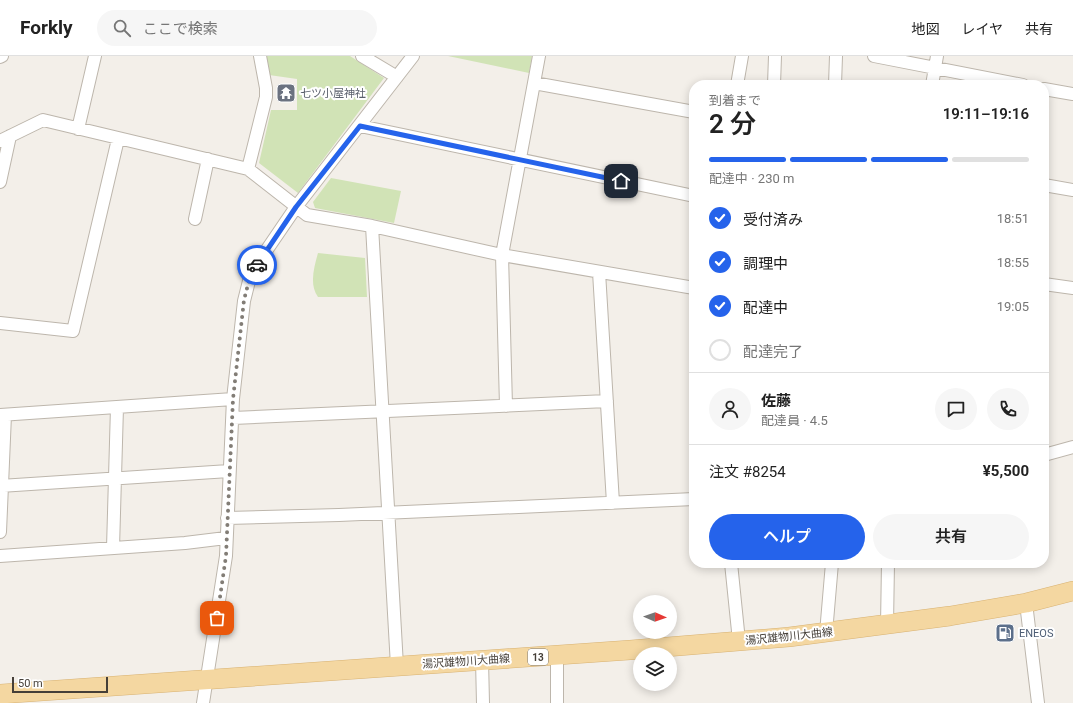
<!DOCTYPE html>
<html lang="ja">
<head>
<meta charset="utf-8">
<style>
	:root { --surface:#fff; --page:#f6f6f6; --text:#222; --muted:#767676; --line:#e0e0e0; --accent:#2563eb }
	body { margin:0; font-family:Roboto,"Noto Sans JP",sans-serif; background:var(--page); color:var(--text); height:100vh; display:flex; flex-direction:column; font-size:15px; white-space:nowrap }
	* { box-sizing:border-box; margin:0 }
	p { font-size:13px; color:var(--muted) }
	.icon { flex:none; width:22px; height:22px; fill:none; stroke:currentColor; stroke-width:2; stroke-linecap:round; stroke-linejoin:round }
	.map { position:relative; flex:1; overflow:hidden }
	.side { position:absolute; left:689px; top:24px; width:360px; height:488px; display:flex; flex-direction:column; background:var(--surface); border-radius:16px; box-shadow:0 2px 10px #0003 }
	.side>* { flex:none }
	.needle { width:26px; rotate:92deg }
	.controls { position:absolute; left:633px; top:539px; display:grid; gap:8px }
	.controls a { display:grid; place-items:center; width:44px; height:44px; border-radius:50%; background:var(--surface); box-shadow:0 2px 10px #0003; font-size:20px }
	.scale { position:absolute; left:12px; bottom:10px; width:96px; box-sizing:border-box; padding-left:4px; border:2px solid #453f38; border-top:0; font-size:11px; line-height:14px; white-space:nowrap; color:#453f38; -webkit-text-stroke:3px #fff; paint-order:stroke }
	.pin { position:absolute; display:grid; place-items:center; width:34px; height:34px; color:#fff; margin:-17px; border-radius:8px; box-shadow:0 2px 6px #0006 }
	.courier { position:absolute; display:grid; place-items:center; width:40px; height:40px; margin:-20px; border:3px solid #2563eb; border-radius:50%; background:#fff; color:#222; box-shadow:0 1px 5px #0007 }
	.headline em { font-style:normal; font-weight:600 }
	.headline div { display:flex; flex-direction:column-reverse }
	.headline { display:flex; align-items:center; justify-content:space-between; height:68px; padding:0 20px }
	h1 { font-size:26px; font-weight:600; line-height:30px }
	.bar { display:grid; grid-template-columns:repeat(4,1fr); gap:6px 4px; align-content:center; height:48px; padding:0 20px }
	.bar i { height:5px; border-radius:3px; background:var(--line) }
	.bar .active { background:var(--accent) }
	.bar p { grid-column:span 4 }
	.line { display:flex; align-items:center; gap:10px; padding:0 20px; border-top:1px solid var(--line) }
	.line div { flex:1 }
	.round { display:grid; place-items:center; flex:none; width:42px; height:42px; border-radius:21px; background:var(--page) }
	ol { padding:0 20px; list-style:none }
	li { display:flex; align-items:center; gap:12px; height:44px }
	li p { margin-inline-start:auto }
	li .icon { padding:4px; border-radius:50%; background:var(--accent); color:#fff; stroke-width:4 }
	li:last-child { color:var(--muted) }
	li i { width:22px; height:22px; border:2px solid var(--line); border-radius:50% }
	.action { display:flex; gap:8px; margin-top:auto; padding:8px 20px }
	.action a { flex:1; height:46px; border-radius:24px; background:var(--accent); color:#fff; font-size:16px; font-weight:600; line-height:46px; text-align:center }
	.action a+a { background:var(--page); color:var(--text) }
	header { display:flex; align-items:center; gap:24px; box-sizing:border-box; height:56px; padding:0 20px; background:var(--surface); border-bottom:1px solid var(--line) }
	header strong { font-size:19px }
	nav { display:flex; gap:22px; margin-inline-start:auto; font-size:14px }
	.search { width:280px; height:36px; background:var(--page); display:flex; align-items:center; gap:10px; box-sizing:border-box; padding:0 14px; border-radius:22px; color:var(--muted); font-size:15px }
	.map>svg:first-child { display:block }
	.green { fill:#d1e3b6 }
	.lines { fill:none; stroke-linecap:round; stroke-linejoin:round }
	.minor-casing { stroke:#bdb6ac; stroke-width:14 }
	.primary-casing { stroke:#d8b272; stroke-width:20 }
	.minor { stroke:#fff; stroke-width:12 }
	.primary { stroke:#f4d7a1; stroke-width:19 }
	.done { stroke:#827d76; stroke-width:4; stroke-dasharray:0 7.2 }
	.route { stroke:#2563eb; stroke-width:5 }
	.labels { text-anchor:middle; stroke-width:4; stroke-linejoin:round; paint-order:stroke }
	.shield { fill:#fff; stroke:#7d7974; stroke-width:1 }
	.shield-label { font-size:10px; font-weight:bold; fill:#453f38 }
	.worship-label { font-size:11px; fill:#5b616d; stroke:#fff; text-anchor:start }
	.service-label { font-size:11px; fill:#4e5e75; stroke:#fff; text-anchor:start }
	.street-label { font-size:11px; fill:#453f38; stroke:#fff }
</style>
</head>
<body>
<header>
<strong>Forkly</strong>
<div class="search"><svg class="icon" aria-label="search" viewBox="0 0 24 24"><circle cx="10" cy="10" r="6"/><path d="M15 15l6 6"/></svg>ここで検索</div>
<nav><a>地図</a><a>レイヤ</a><a>共有</a></nav>
</header>
<div class="map">
<svg width="1073" height="647" viewBox="0 0 1073 647">
	<rect width="100%" height="100%" fill="#f3efe9"/>
	<path class="green" d="M266,0H350L384,22L298,137L259,107L271,54H297V23L269,19Z
		M448,0H532L529,17Z
		M331,122L401,135L394,167L315,152L313,146Z
		M318,197L365,202L367,241H318C309,229 314,211 318,197Z"/>
	<g class="lines">
		<g class="minor-casing">
			<path id="minor" d="M362,0L397,21
				M874,0L1023,29
				M0,1L2,0
				M534,27L694,56
				M737,29L742,0
				M774,29L775,0
				M835,29L836,0
				M932,29L937,0
				M1044,33L1073,38
				M360,70L694,140
				M78,73L95,0
				M0,85L43,64L248,113L307,159L372,170L502,199L694,232
				M248,113L266,41V32L260,0
				M0,126L10,80
				M1044,129L1073,134
				M195,163L208,103
				M372,170L397,610
				M599,216L613,447
				M1044,228L1073,232
				M0,267L73,275L118,83
				M506,350L502,199L539,0
				M0,359L233,343
				M233,362L607,345
				M1044,399L1073,391
				M0,430L229,415
				M227,462L339,459L694,443
				M0,476L5,359
				M113,492L117,351
				M0,500L185,487L226,482
				M731,507L739,585
				M1026,547L1038,647
				M887,569L888,507
				M826,577L832,507
				M482,604L483,647
				M203,647L226,500L233,343L244,245L251,217L296,151L413,0
				M557,647V600"/>
		</g>
		<g class="primary-casing">
			<path id="primary" d="M0,638L630,594L789,581L950,560L1026,547L1073,535"/>
		</g>
		<use href="#minor" class="minor"/>
		<use href="#primary" class="primary"/>
	</g>
	<g class="lines">
		<path class="done" d="M217,562L226,500L233,343L244,244L251,217L257,209"/>
		<path class="route" d="M257,209L296,151L360,70L621,125"/>
	</g>
	<defs>
		<g id="temple-square" transform="scale(1)"><rect x="-9" y="-9" width="18" height="18" rx="4" fill="#6b7280" stroke="#fff"/><path d="M0-6L5-2H3V0L6.5 2.5H4V6H1.5V3h-3V6H-4V2.5H-6.5L-3 0V-2H-5Z" fill="#fff"/></g>
		<g id="fuel-square" transform="scale(1)"><rect x="-9" y="-9" width="18" height="18" rx="4" fill="#5c6f8a" stroke="#fff"/><path d="M-5.5-6h7V0h2V4h1.3V-2.5L3-4.5l.8-.8L6-3V5H2.5V1h-1V6h-7ZM-4.2-4.7v3.2H.2V-4.7Z" fill="#fff"/></g>
	</defs>
	<g fill-rule="evenodd">
		<use href="#temple-square" x="286" y="37"/>
		<use href="#fuel-square" x="1005" y="577"/>
	</g>
	<g class="labels">
		<rect class="shield" x="528" y="593" width="20" height="16" rx="3"/>
		<g class="shield-label">
			<text x="538" y="605">13</text>
		</g>
		<g class="worship-label">
			<text x="300" y="41">七ツ小屋神社</text>
		</g>
		<g class="service-label">
			<text x="1019" y="581">ENEOS</text>
		</g>
		<g class="street-label">
			<text transform="translate(789 580) rotate(-6)" y="4">湯沢雄物川大曲線</text>
			<text transform="translate(466 605) rotate(-4)" y="4">湯沢雄物川大曲線</text>
		</g>
	</g>
</svg>
<div class="controls">
<a><svg class="needle" viewBox="-14 -14 28 28"><path d="M0-13l5 13h-10z" fill="#e53935"/><path d="M0 13l5-13h-10z" fill="#767676"/></svg></a>
<a><svg class="icon" aria-label="layers" viewBox="0 0 24 24"><path d="M12 4l9 5-9 5-9-5zM3 14l9 5 9-5"/></svg></a>
</div>
<div class="scale">50 m</div>
<div class="pin" style="left:217px;top:562px;background:#ea580c"><svg class="icon" aria-label="bag" viewBox="0 0 24 24"><path d="M5 8h14l-1 12H6zM9 8a3 3 0 0 1 6 0"/></svg></div>
<div class="pin" style="left:621px;top:125px;background:#1f2937"><svg class="icon" aria-label="home" viewBox="0 0 24 24"><path d="M3 11l9-7 9 7M6 9v11h12V9"/></svg></div>
<div class="courier" style="left:257px;top:209px"><svg class="icon" aria-label="car" viewBox="0 0 24 24"><path d="M5 17H2v-5l4-1 3-4h7l3 4 3 1v5h-3M9 17h6M6 11h13"/><circle cx="7" cy="17" r="2"/><circle cx="17" cy="17" r="2"/></svg></div>
<section class="side">
<div class="headline"><div><h1>2 分</h1><p>到着まで</p></div><em>19:11–19:16</em></div>
<div class="bar"><i class="active"></i><i class="active"></i><i class="active"></i><i></i><p>配達中 · 230 m</p></div>
<ol>
<li><svg class="icon" aria-label="check" viewBox="0 0 24 24"><path d="M5 12l5 5 9-10"/></svg>受付済み<p>18:51</p></li>
<li><svg class="icon" aria-label="check" viewBox="0 0 24 24"><path d="M5 12l5 5 9-10"/></svg>調理中<p>18:55</p></li>
<li><svg class="icon" aria-label="check" viewBox="0 0 24 24"><path d="M5 12l5 5 9-10"/></svg>配達中<p>19:05</p></li>
<li><i></i>配達完了</li>
</ol>
<div class="line" style="height:72px"><a class="round"><svg class="icon" aria-label="person" viewBox="0 0 24 24"><circle cx="12" cy="8" r="4"/><path d="M4 21q1-7 8-7t8 7"/></svg></a><div><b>佐藤</b><p>配達員 · 4.5</p></div><a class="round"><svg class="icon" aria-label="chat" viewBox="0 0 24 24"><path d="M4 5h16v11H9l-5 4z"/></svg></a><a class="round"><svg class="icon" aria-label="phone" viewBox="0 0 24 24"><path d="M5 4h4l2 5-3 2q2 4 5 5l2-3 5 2v4C11 20 4 13 5 4z"/></svg></a></div>
<div class="line" style="height:52px"><div>注文 #8254</div><b>¥5,500</b></div>
<div class="action"><a>ヘルプ</a><a>共有</a></div>
</section>
</div>
</body>
</html>
